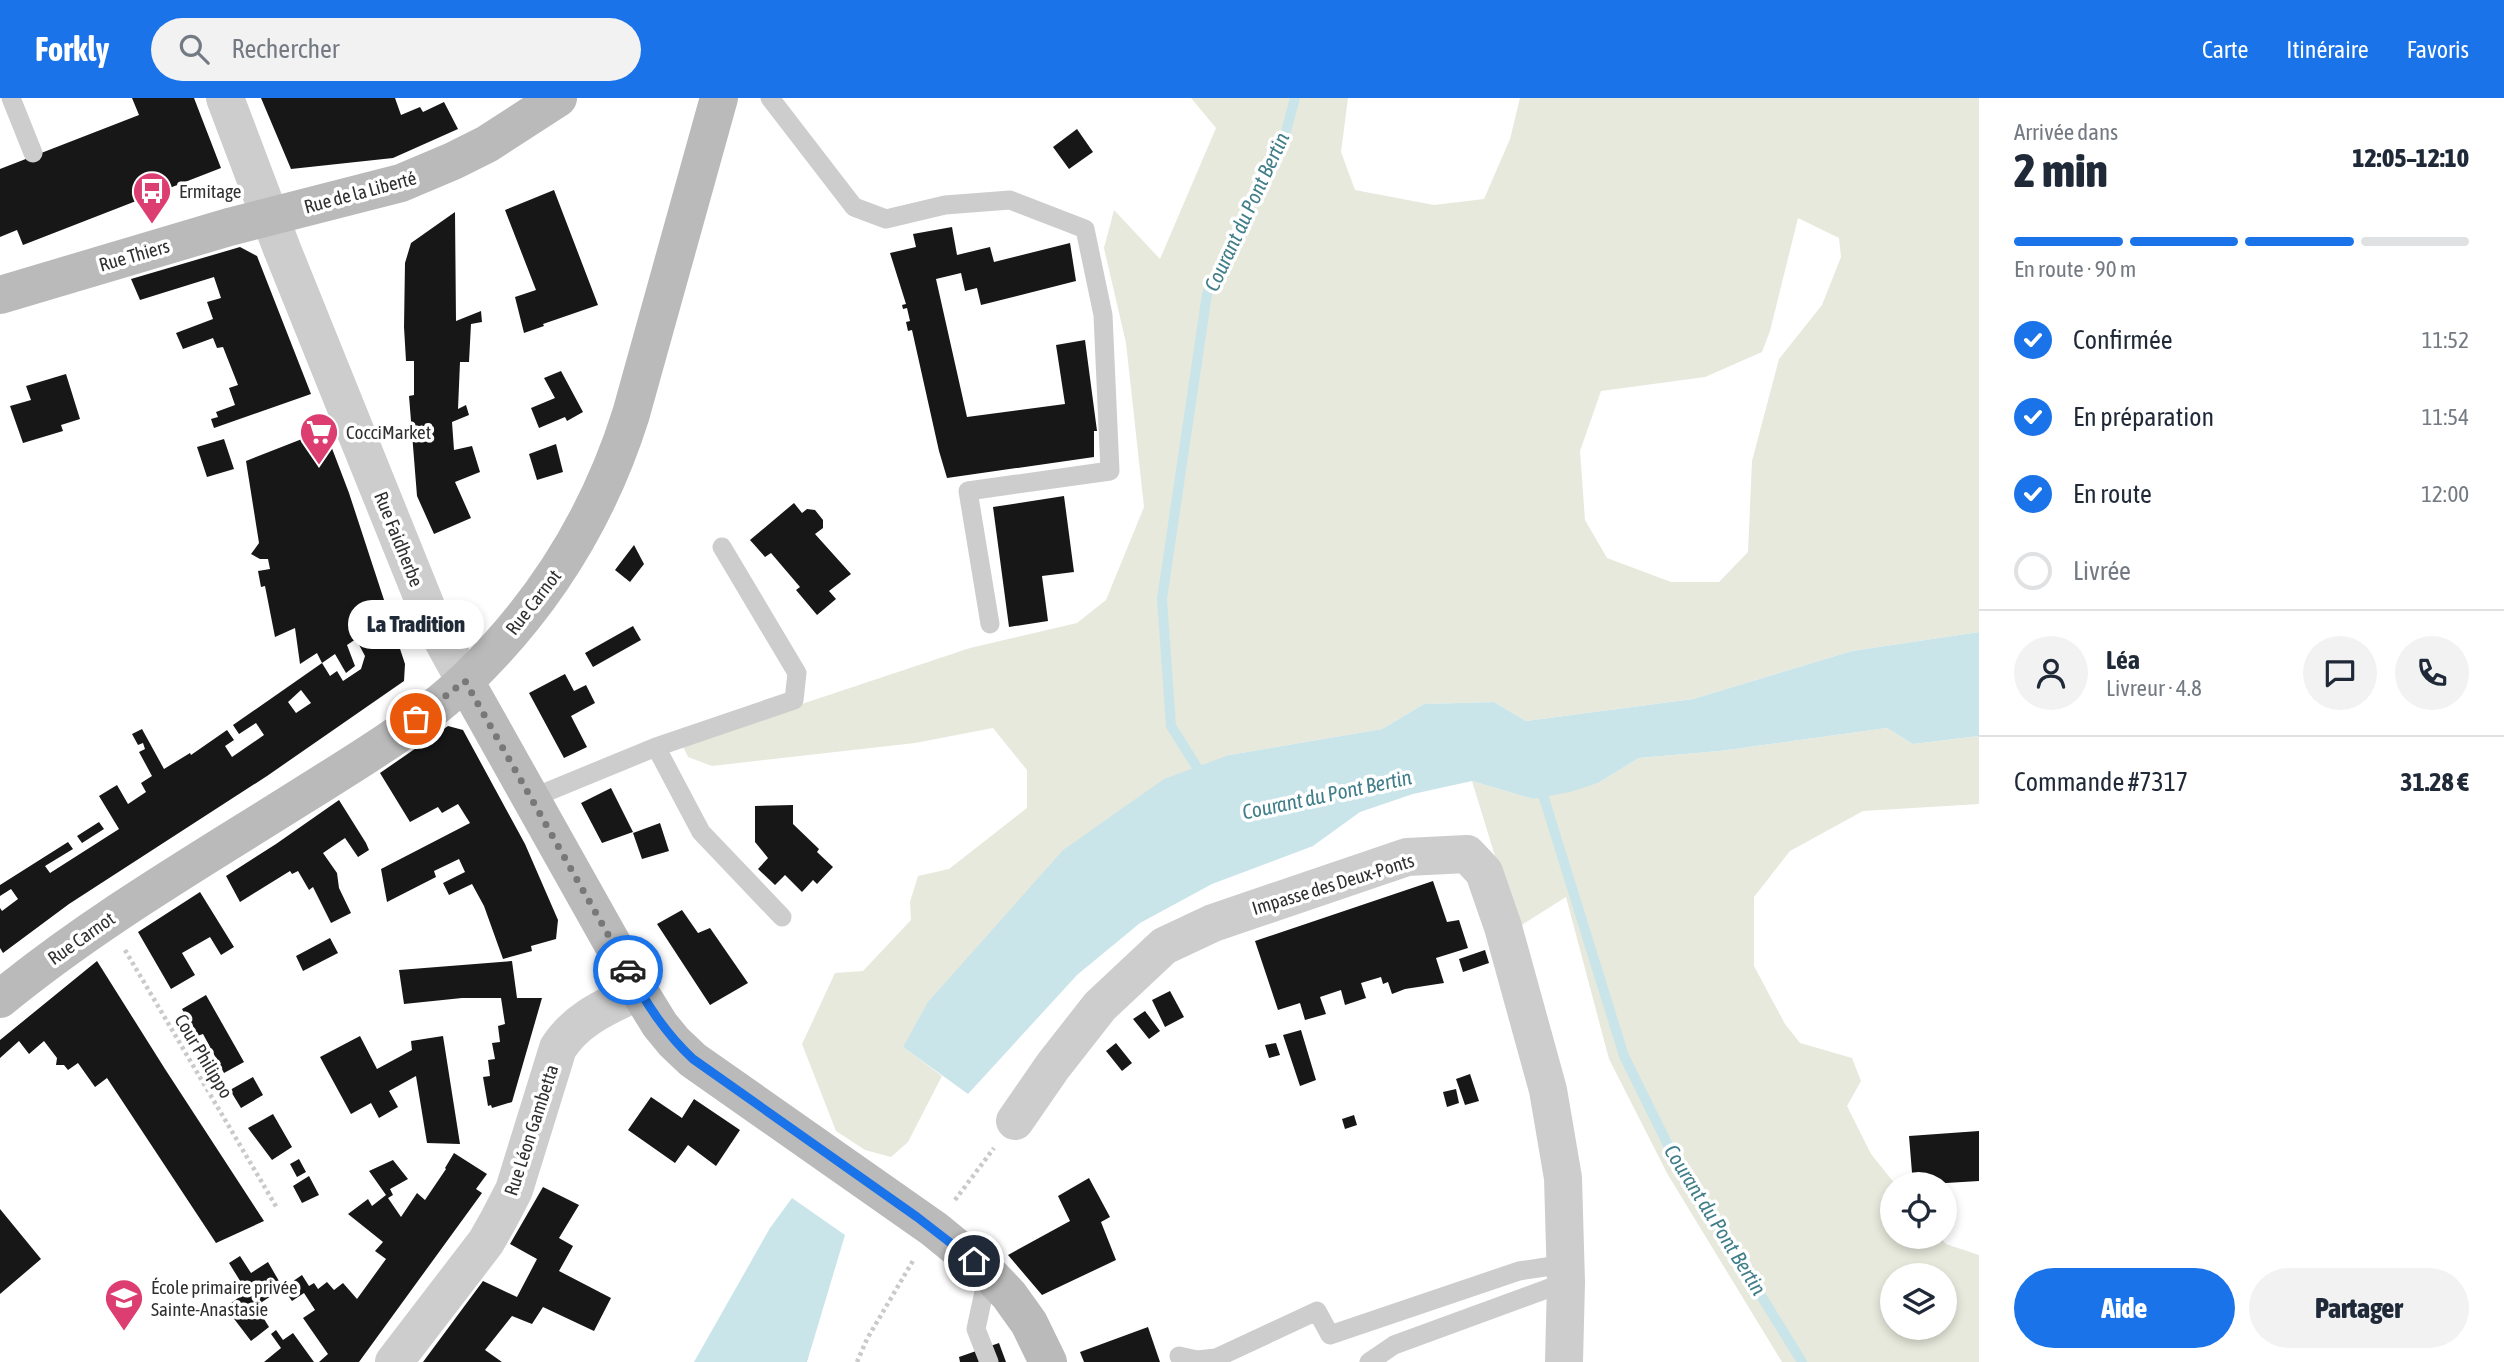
<!DOCTYPE html>
<html lang="fr">
<head>
<meta charset="utf-8">
<style>
	:root { --surface:#fff; --page:#f2f2f3; --text:#1f2937; --muted:#747a83; --line:#e0e1e3; --accent:#1a73e8 }
	body { margin:0; font-family:"Asap Condensed",sans-serif; background:var(--page); color:var(--text); height:100vh; display:flex; flex-direction:column; font-size:26px; white-space:nowrap }
	* { box-sizing:border-box; margin:0 }
	p { font-size:23px; color:var(--muted) }
	.icon { flex:none; width:38px; height:38px; fill:none; stroke:currentColor; stroke-width:2; stroke-linecap:round; stroke-linejoin:round }
	.map { position:relative; flex:1; overflow:hidden }
	.sheet { display:flex; flex-direction:column; background:var(--surface); width:525px }
	.sheet>* { flex:none }
	.buttons { position:absolute; left:1880px; top:1074px; display:grid; gap:14px }
	.buttons a { display:grid; place-items:center; width:77px; height:77px; border-radius:50%; background:var(--surface); box-shadow:0 4px 10px #0003; font-size:35px }
	.pin { position:absolute; display:grid; place-items:center; width:60px; height:60px; color:#fff; margin:-30px; border:4px solid #fff; border-radius:50%; box-shadow:0 2px 7px #0007 }
	.courier { position:absolute; display:grid; place-items:center; width:70px; height:70px; margin:-35px; border:5px solid #1a73e8; border-radius:50%; background:#fff; color:#222; box-shadow:0 2px 9px #0007 }
	.bubble { position:absolute; height:49px; border-radius:24px; background:var(--surface); box-shadow:0 4px 10px #0003; font-size:23px; font-weight:800; line-height:49px; text-align:center }
	.head em { font-style:normal; font-weight:800 }
	.head div { display:flex; flex-direction:column-reverse }
	.head { display:flex; align-items:center; justify-content:space-between; height:119px; padding:0 35px }
	h1 { font-size:46px; font-weight:800; line-height:52px }
	.bar { display:grid; grid-template-columns:repeat(4,1fr); gap:10px 7px; align-content:center; height:84px; padding:0 35px }
	.bar i { height:9px; border-radius:5px; background:var(--line) }
	.bar .on { background:var(--accent) }
	.bar p { grid-column:span 4 }
	.line { display:flex; align-items:center; gap:18px; padding:0 35px; border-top:2px solid var(--line) }
	.line div { flex:1 }
	.round { display:grid; place-items:center; flex:none; width:74px; height:74px; border-radius:37px; background:var(--page) }
	ol { padding:0 35px; list-style:none }
	li { display:flex; align-items:center; gap:21px; height:77px }
	li p { margin-inline-start:auto }
	li .icon { padding:7px; border-radius:50%; background:var(--accent); color:#fff; stroke-width:4 }
	li:last-child { color:var(--muted) }
	li i { width:38px; height:38px; border:4px solid var(--line); border-radius:50% }
	.action { display:flex; gap:14px; margin-top:auto; padding:14px 35px }
	.action a { flex:1; height:80px; border-radius:42px; background:var(--accent); color:#fff; font-size:28px; font-weight:800; line-height:80px; text-align:center }
	.action a+a { background:var(--page); color:var(--text) }
	header { display:flex; align-items:center; gap:42px; box-sizing:border-box; height:98px; padding:0 35px; background:var(--accent); color:#fff }
	header strong { font-size:33px }
	nav { display:flex; gap:38px; margin-inline-start:auto; font-size:24px }
	.search { width:490px; height:63px; background:var(--page); display:flex; align-items:center; gap:18px; box-sizing:border-box; padding:0 24px; border-radius:38px; color:var(--muted); font-size:26px }
	main { display:flex; flex:1; min-height:0 }
	.map>svg:first-child { display:block }
	.green { fill:#e7e9dc; fill-rule:evenodd }
	.water { fill:#cae5e9 }
	.lines { fill:none; stroke-linecap:round; stroke-linejoin:round }
	.stream { stroke:#cae5e9; stroke-width:10 }
	.building { fill:#171717; fill-rule:evenodd }
	.path { stroke:#cacaca; stroke-width:4.5; stroke-dasharray:3.5 3.5; stroke-linecap:butt }
	.lane { stroke:#cdcdcd; stroke-width:19 }
	.street { stroke:#cdcdcd; stroke-width:38 }
	.secondary { stroke:#bababa; stroke-width:38 }
	.done { stroke:#787878; stroke-width:7; stroke-dasharray:0 12.6 }
	.route { stroke:#1a73e8; stroke-width:9 }
	.labels { text-anchor:middle; stroke-width:7; stroke-linejoin:round; paint-order:stroke }
	.poi-label { font-size:19px; fill:#303030; stroke:#fff; text-anchor:start }
	.street-label { font-size:19px; fill:#303030; stroke:#fff }
	.water-label { font-size:21px; font-style:italic; fill:#407e89; stroke:#fff }
</style>
</head>
<body>
<header>
<strong>Forkly</strong>
<div class="search"><svg class="icon" aria-label="search" viewBox="0 0 24 24"><circle cx="10" cy="10" r="6"/><path d="M15 15l6 6"/></svg>Rechercher</div>
<nav><a>Carte</a><a>Itinéraire</a><a>Favoris</a></nav>
</header>
<main>
<div class="map">
<svg width="1979" height="1264" viewBox="0 0 1979 1264">
	<rect width="100%" height="100%" fill="#fff"/>
	<path class="green" d="M1191,0H1348L1341,54L1355,92L1434,107L1484,101L1510,41L1520,0H1979V534L1852,553L1693,601L1526,623L1494,604L1424,606L1382,631L1229,657L903,949L942,978L908,1044L891,1059L865,1052L836,1033L802,946L835,875L863,873L911,822L910,804L918,778L949,771L1027,710V672L993,630L915,645L712,668L688,659L682,646L970,550L1077,525L1106,502L1144,409L1126,245L1104,150L1114,112L1160,161L1216,30ZM1798,120L1839,140L1841,159L1822,207L1779,261L1752,363L1748,454L1719,484H1671L1607,460L1585,422L1580,353L1601,293L1705,279L1762,254L1770,233Z
		M1887,630L1913,646L1979,638V706L1863,713L1790,753L1754,799V868L1785,926L1800,945L1852,960L1861,983L1847,1008L1871,1056L1896,1087H1892V1139H1940L1946,1146L1979,1157V1264H1782L1668,1077L1609,961L1566,799L1517,830L1472,683L1533,701L1598,685L1639,660L1720,653ZM1892,1178H1944V1230H1892Z"/>
	<path class="water" d="M1979,534V638L1913,646L1887,630L1720,653L1639,660L1598,685L1570,694L1533,701L1472,683L1413,696L1360,714L1313,748L1212,786L1140,825L1077,877L968,996L903,949L928,904L1063,752L1164,681L1229,657L1382,631L1424,606L1494,604L1526,623L1693,601L1852,553Z
		M792,1100L845,1137L807,1264H694L770,1130Z"/>
	<g class="lines">
		<path class="stream" d="M1203,679L1171,628L1162,501L1207,196L1285,37L1295,0
			M1540,687L1624,958L1668,1047L1802,1264"/>
	</g>
	<path class="building" d="M132,0H194L221,70L23,147L17,132L0,139V71L139,17Z
		M261,0H395L401,17L420,9L423,14L444,4L458,31L393,60L291,71Z
		M1077,31L1093,54L1069,71L1053,49Z
		M554,92L598,207L543,226L544,228L524,235L515,199L536,192L505,112Z
		M455,114L456,223L481,213L482,224L471,226L469,264H460L458,311L466,307L469,317L452,324L454,352L472,348L480,374L455,384L471,420L434,436L417,398L409,298L414,297V263H406L404,229L405,165L411,145Z
		M952,129L957,157L990,149L994,164L1070,145L1076,183L981,207L977,190L965,193L961,175L936,181L967,319L1065,306L1056,247L1085,242L1097,333H1094V359L947,380L939,353L912,232L908,233L906,224L910,223L907,210L903,211L902,207L906,206L890,155L916,149L913,136Z
		M240,149L257,158L311,296L214,330L211,321L218,319L216,314L235,307L229,290L238,287L223,249L217,250L213,240L183,251L176,235L213,221L207,204L221,200L214,179L140,202L131,181Z
		M561,273L583,314L567,323L565,319L539,330L531,310L555,300L544,280Z
		M66,276L80,321L61,327L63,333L23,345L10,308L31,302L26,288Z
		M325,332L349,395L405,566L404,583L267,678L69,806L3,855L0,850V810L2,813L18,801L11,791L0,798V787L68,744L73,751L45,768L50,775L119,731L99,698L117,687L128,706L146,694L141,685L152,678L139,654L145,651L143,645L138,647L132,636L142,631L164,671L190,655L191,657L227,632L234,642L225,648L232,659L264,637L256,625L239,636L233,627L312,572L322,565L330,578L337,573L343,583L361,571L365,558L356,541L347,547L355,568L346,575L335,556L322,565L317,555L300,566L295,530L275,539L265,488L261,489L258,473L270,471L268,461H260L251,456L259,445L246,363ZM301,592L311,605L296,615L288,604Z
		M224,341L234,371L207,379L197,349Z
		M556,346L563,374L537,382L529,356Z
		M1064,398L1074,474L1042,478L1048,523L1009,529L993,409Z
		M794,405L802,415L807,411L815,412L823,422V430L815,436L851,476L829,493L836,501L817,517L796,492L800,489L771,455L765,459L750,442Z
		M634,447L644,466L630,484L615,472Z
		M633,528L641,542L593,569L585,555Z
		M565,576L574,593L586,587L595,605L571,618L587,649L564,660L529,595Z
		M448,628L463,632L525,746L558,822L556,841L531,848L532,853L503,861L484,808L472,786L449,797L443,785L465,774L459,761L434,773L436,779L387,804L381,771L470,725L458,706L442,715L438,709L410,724L380,675Z
		M611,690L633,734L602,745L581,705Z
		M339,702L366,745L369,752L358,759L345,740L323,755L337,775L339,790L351,815L331,825L313,789L309,792L298,773L292,776L290,773L240,804L226,778L276,746Z
		M793,707V726L819,751L817,754L833,769L817,786L813,782L802,794L785,777L775,787L758,771L768,760L755,744V708Z
		M99,724L104,731L82,745L77,738Z
		M660,725L669,753L642,761L633,735Z
		M1433,783L1447,824L1459,822L1468,850L1436,860L1444,885L1405,891L1392,896L1388,884L1383,886L1381,879L1361,885L1366,900L1345,907L1341,892L1320,899L1326,916L1305,922L1300,905L1278,912L1255,843Z
		M200,794L234,849L221,857L210,839L182,855L195,877L171,891L138,834Z
		M682,812L698,835L710,830L748,885L710,907L657,826Z
		M330,840L338,855L303,873L296,858Z
		M1485,852L1489,865L1463,874L1459,861Z
		M97,863L165,971L264,1123L216,1145L107,980L95,989L78,965L68,972L64,967H56L57,960L44,943L29,956L19,943L0,960V942Z
		M512,863L517,900H542L512,1004L492,1010L491,1007L488,1008L483,979L490,978L488,962L495,961L492,945L500,944L498,928L505,926L501,900H462L404,906L399,872Z
		M1170,893L1184,919L1165,929L1152,902Z
		M206,897L244,964L224,975L203,936L197,938L182,911Z
		M1145,913L1160,933L1149,941L1133,921Z
		M1301,932L1316,982L1300,988L1283,937Z
		M360,938L377,971L412,952L411,943L443,938L460,1046L427,1045L416,978L389,993L398,1009L379,1020L371,1005L351,1016L320,959Z
		M1116,945L1132,965L1122,973L1106,953Z
		M1276,945L1280,957L1269,960L1265,947Z
		M1470,976L1479,1003L1465,1007L1456,981Z
		M253,979L263,997L241,1010L230,992Z
		M1456,991L1459,1005L1447,1009L1443,994Z
		M651,999L682,1020L694,1001L740,1032L716,1068L688,1047L675,1065L628,1032Z
		M273,1016L292,1049L272,1062L248,1030Z
		M1354,1017L1357,1027L1345,1031L1342,1021Z
		M1979,1033V1083L1913,1087L1909,1038Z
		M454,1055L487,1076L476,1091L482,1095L359,1264H319L328,1256L303,1220L315,1212L304,1195L292,1203L283,1190L302,1177L309,1188L314,1185L318,1191L327,1184L334,1192L343,1185L357,1201L386,1161L375,1153L383,1144L348,1116L368,1101L372,1108L386,1097L369,1073L393,1062L408,1081L390,1091L393,1097L388,1100L401,1119L417,1095L425,1102L446,1071L445,1070Z
		M299,1061L306,1074L297,1079L290,1066Z
		M309,1078L319,1097L302,1105L293,1088Z
		M1089,1080L1110,1119L1101,1124L1116,1162L1042,1197L1008,1157L1070,1123L1058,1098Z
		M543,1089L579,1107L559,1140L573,1148L559,1173L611,1200L594,1233L543,1209L532,1226L512,1218L485,1252L502,1264H423L483,1183L517,1199L537,1161L510,1146Z
		M0,1111L41,1161L0,1196Z
		M240,1158L251,1175L268,1164L283,1190L256,1208L269,1229L251,1243L225,1209L247,1194L229,1165Z
		M1148,1229L1160,1264H1084L1080,1254Z
		M276,1232L283,1242L293,1235L314,1264H264L281,1250L271,1236Z
		M999,1245L1006,1264H960L959,1259Z"/>
	<g class="lines">
		<path class="path" d="M125,852L277,1110
			M955,1102L994,1050
			M857,1264L867,1241L914,1161"/>
		<path class="lane" d="M11,0L33,55
			M770,0L854,109L886,121L945,107L1010,102L1085,131L1103,217L1110,373L968,393L990,526
			M656,649L794,602L797,575L722,449
			M532,700L656,649L701,734L782,819
			M988,1175L976,1231L989,1264
			M1179,1258L1197,1262L1216,1260L1317,1213L1330,1237L1519,1173L1565,1166
			M1369,1264L1394,1247L1566,1184"/>
		<path class="street" d="M225,0L282,151L432,523L465,583
			M1015,1023L1053,968L1100,908L1164,848L1213,825L1407,759L1467,756L1484,774L1503,829L1548,992L1563,1080L1566,1184L1564,1264
			M394,1264L486,1144L499,1121L514,1092L558,950C577,920 608,908 639,893"/>
		<path class="secondary" d="M0,197L229,129L401,85L453,63L487,46L558,0
			M465,583L639,893L660,927L674,944L693,962L934,1131L988,1175L1009,1197L1029,1225L1048,1264
			M0,901C94,824 199,763 302,698C356,664 420,626 466,582C543,508 599,418 631,316L719,0"/>
	</g>
	<g class="lines">
		<path class="done" d="M416,621L465,583L628,872"/>
		<path class="route" d="M628,872C646,905 665,935 693,961L917,1119L974,1163"/>
	</g>
	<defs>
		<g id="bus-pin" transform="scale(2.0125)"><path d="M0 17L-7.5 6A9.5 9.5 0 1 1 7.5 6Z" fill="#dc3e72" stroke="#fff"/><path d="M-5-6H5V4H4V6H2V4H-2V6H-4V4H-5ZM-3.5-4V0h7V-4ZM-3.5 1.2v1.5H-2V1.2ZM2 1.2v1.5H3.5V1.2Z" fill="#fff"/></g>
		<g id="supermarket-pin" transform="scale(2.0125)"><path d="M0 17L-7.5 6A9.5 9.5 0 1 1 7.5 6Z" fill="#dc3e72" stroke="#fff"/><path d="M-6-5.5h2.5l.6 2H6L4.5 2H-2.5L-4.4-4H-6ZM-1.5 3.2a1.3 1.3 0 1 0 .1 0ZM3 3.2a1.3 1.3 0 1 0 .1 0Z" fill="#fff"/></g>
		<g id="school-pin" transform="scale(2.0125)"><path d="M0 17L-7.5 6A9.5 9.5 0 1 1 7.5 6Z" fill="#dc3e72" stroke="#fff"/><path d="M0-5L7-2L0 1L-7-2ZM-4 1L0 2.5L4 1V4Q0 6-4 4Z" fill="#fff"/></g>
	</defs>
	<g fill-rule="evenodd">
		<use href="#bus-pin" x="152" y="93"/>
		<use href="#supermarket-pin" x="319" y="334"/>
		<use href="#school-pin" x="124" y="1200"/>
	</g>
	<g class="labels">
		<g class="poi-label">
			<text x="179" y="100">Ermitage</text>
			<text x="346" y="341">CocciMarket</text>
			<text x="151" y="1196">École primaire privée<tspan x="151" dy="22">Sainte-Anastasie</tspan></text>
		</g>
		<g class="street-label">
			<text transform="translate(360 94) rotate(-15)" y="7">Rue de la Liberté</text>
			<text transform="translate(134 157) rotate(-16)" y="7">Rue Thiers</text>
			<text transform="translate(399 441) rotate(68)" y="7">Rue Faidherbe</text>
			<text transform="translate(533 504) rotate(-52)" y="7">Rue Carnot</text>
			<text transform="translate(1333 786) rotate(-17)" y="7">Impasse des Deux-Ponts</text>
			<text transform="translate(81 840) rotate(-35)" y="7">Rue Carnot</text>
			<text transform="translate(204 958) rotate(59)" y="7">Cour Philippo</text>
			<text transform="translate(531 1032) rotate(-72)" y="7">Rue Léon Gambetta</text>
		</g>
		<g class="water-label">
			<text transform="translate(1247 114) rotate(-65)" y="7">Courant du Pont Bertin</text>
			<text transform="translate(1327 697) rotate(-12)" y="7">Courant du Pont Bertin</text>
			<text transform="translate(1715 1122) rotate(58)" y="7">Courant du Pont Bertin</text>
		</g>
	</g>
</svg>
<div class="buttons">
<a><svg class="icon" aria-label="locate" viewBox="0 0 24 24"><circle cx="12" cy="12" r="6"/><path d="M12 2v4M12 18v4M2 12h4M18 12h4"/></svg></a>
<a><svg class="icon" aria-label="layers" viewBox="0 0 24 24"><path d="M12 4l9 5-9 5-9-5zM3 14l9 5 9-5"/></svg></a>
</div>
<div class="pin" style="left:416px;top:621px;background:#ea580c"><svg class="icon" aria-label="bag" viewBox="0 0 24 24"><path d="M5 8h14l-1 12H6zM9 8a3 3 0 0 1 6 0"/></svg></div>
<div class="pin" style="left:974px;top:1163px;background:#1f2937"><svg class="icon" aria-label="home" viewBox="0 0 24 24"><path d="M3 11l9-7 9 7M6 9v11h12V9"/></svg></div>
<div class="courier" style="left:628px;top:872px"><svg class="icon" aria-label="car" viewBox="0 0 24 24"><path d="M5 17H2v-5l4-1 3-4h7l3 4 3 1v5h-3M9 17h6M6 11h13"/><circle cx="7" cy="17" r="2"/><circle cx="17" cy="17" r="2"/></svg></div>
<div class="bubble" style="left:348px;top:502px;width:136px">La Tradition</div>
</div>
<section class="sheet">
<div class="head"><div><h1>2 min</h1><p>Arrivée dans</p></div><em>12:05–12:10</em></div>
<div class="bar"><i class="on"></i><i class="on"></i><i class="on"></i><i></i><p>En route · 90 m</p></div>
<ol>
<li><svg class="icon" aria-label="check" viewBox="0 0 24 24"><path d="M5 12l5 5 9-10"/></svg>Confirmée<p>11:52</p></li>
<li><svg class="icon" aria-label="check" viewBox="0 0 24 24"><path d="M5 12l5 5 9-10"/></svg>En préparation<p>11:54</p></li>
<li><svg class="icon" aria-label="check" viewBox="0 0 24 24"><path d="M5 12l5 5 9-10"/></svg>En route<p>12:00</p></li>
<li><i></i>Livrée</li>
</ol>
<div class="line" style="height:126px"><a class="round"><svg class="icon" aria-label="person" viewBox="0 0 24 24"><circle cx="12" cy="8" r="4"/><path d="M4 21q1-7 8-7t8 7"/></svg></a><div><b>Léa</b><p>Livreur · 4.8</p></div><a class="round"><svg class="icon" aria-label="chat" viewBox="0 0 24 24"><path d="M4 5h16v11H9l-5 4z"/></svg></a><a class="round"><svg class="icon" aria-label="phone" viewBox="0 0 24 24"><path d="M5 4h4l2 5-3 2q2 4 5 5l2-3 5 2v4C11 20 4 13 5 4z"/></svg></a></div>
<div class="line" style="height:91px"><div>Commande #7317</div><b>31.28 €</b></div>
<div class="action"><a>Aide</a><a>Partager</a></div>
</section>
</main>
</body>
</html>
